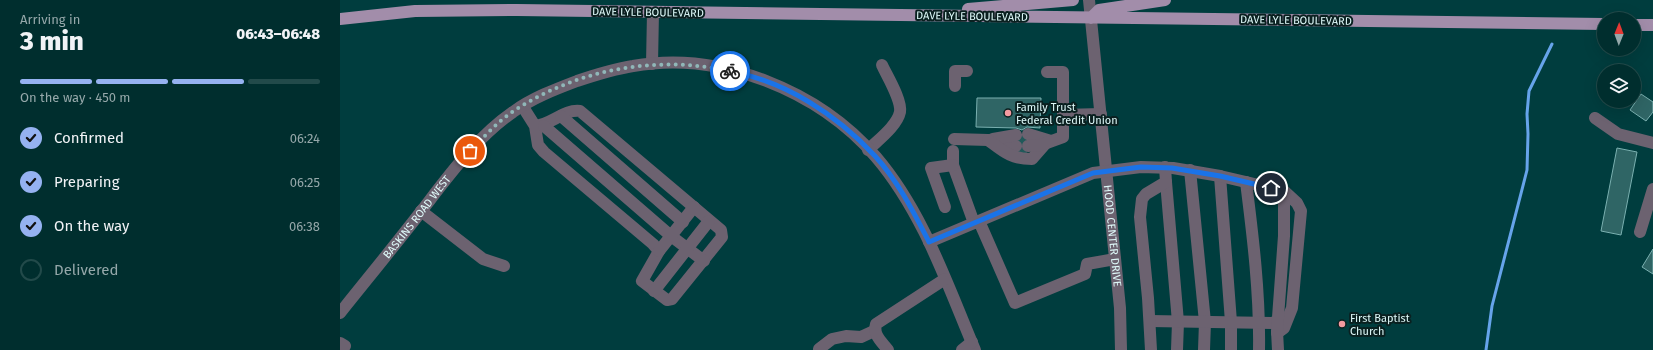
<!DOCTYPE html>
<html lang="en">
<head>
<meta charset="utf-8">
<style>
	:root { --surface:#002e2e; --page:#0e3a3a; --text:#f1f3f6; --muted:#95a8aa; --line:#224a4a; --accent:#95b2f1 }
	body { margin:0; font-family:"Fira Sans",sans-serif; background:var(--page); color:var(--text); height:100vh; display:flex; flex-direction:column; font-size:15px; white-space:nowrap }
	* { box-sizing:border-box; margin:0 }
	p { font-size:13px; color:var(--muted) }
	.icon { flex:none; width:22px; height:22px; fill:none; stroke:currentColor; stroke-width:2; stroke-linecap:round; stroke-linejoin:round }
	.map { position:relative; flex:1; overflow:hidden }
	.side { display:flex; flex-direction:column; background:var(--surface); width:340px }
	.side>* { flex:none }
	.needle { width:26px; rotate:1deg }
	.buttons { position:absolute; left:1257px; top:12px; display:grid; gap:8px }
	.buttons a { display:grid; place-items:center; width:44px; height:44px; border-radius:50%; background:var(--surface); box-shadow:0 4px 16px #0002,0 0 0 1px var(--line); font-size:20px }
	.pin { position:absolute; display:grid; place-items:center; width:34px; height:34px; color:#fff; margin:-17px; border:2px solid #fff; border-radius:50%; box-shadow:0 1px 4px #0007 }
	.courier { position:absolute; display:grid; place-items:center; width:40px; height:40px; margin:-20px; border:3px solid #1a73e8; border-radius:50%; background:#fff; color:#222; box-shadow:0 1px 5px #0007 }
	.head em { font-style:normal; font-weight:800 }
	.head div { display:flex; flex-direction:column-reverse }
	.head { display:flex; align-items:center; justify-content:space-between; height:68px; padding:0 20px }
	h1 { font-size:26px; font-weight:800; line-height:30px }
	.bar { display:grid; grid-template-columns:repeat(4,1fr); gap:6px 4px; align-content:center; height:48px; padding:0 20px }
	.bar i { height:5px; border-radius:3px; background:var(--line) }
	.bar .on { background:var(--accent) }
	.bar p { grid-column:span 4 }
	ol { padding:0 20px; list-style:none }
	li { display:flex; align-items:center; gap:12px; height:44px }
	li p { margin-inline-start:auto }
	li .icon { padding:4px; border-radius:50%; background:var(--accent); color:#111; stroke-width:4 }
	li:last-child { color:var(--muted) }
	li i { width:22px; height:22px; border:2px solid var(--line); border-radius:50% }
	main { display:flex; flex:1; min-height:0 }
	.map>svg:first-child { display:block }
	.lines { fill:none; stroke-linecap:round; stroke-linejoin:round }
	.stream { stroke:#66a4ea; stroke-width:3 }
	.building { fill:#2f6565; stroke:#7ab0b0 }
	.minor-tunnel { stroke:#21595a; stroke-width:12; stroke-dasharray:12 6; stroke-linecap:butt }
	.minor { stroke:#6c6270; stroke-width:12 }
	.major { stroke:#a28daa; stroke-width:12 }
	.done { stroke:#90b7b8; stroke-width:4; stroke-dasharray:0 7.2 }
	.route { stroke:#1a73e8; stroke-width:5 }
	.poi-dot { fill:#f49aa0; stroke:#0a2020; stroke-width:1.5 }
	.labels { text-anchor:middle; stroke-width:4; stroke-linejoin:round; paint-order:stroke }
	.street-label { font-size:11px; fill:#def9f9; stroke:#0a2020 }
	.poi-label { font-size:11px; fill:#def9f9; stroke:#0a2020; text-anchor:start }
</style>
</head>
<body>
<main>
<section class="side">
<div class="head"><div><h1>3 min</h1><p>Arriving in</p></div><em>06:43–06:48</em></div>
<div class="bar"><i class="on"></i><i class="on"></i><i class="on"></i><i></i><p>On the way · 450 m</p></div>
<ol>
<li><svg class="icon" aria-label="check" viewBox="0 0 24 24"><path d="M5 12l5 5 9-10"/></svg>Confirmed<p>06:24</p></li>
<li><svg class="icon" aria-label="check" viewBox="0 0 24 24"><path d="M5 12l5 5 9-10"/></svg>Preparing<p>06:25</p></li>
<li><svg class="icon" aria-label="check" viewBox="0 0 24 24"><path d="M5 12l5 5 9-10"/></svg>On the way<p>06:38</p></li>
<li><i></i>Delivered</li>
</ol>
</section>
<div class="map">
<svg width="1313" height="350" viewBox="0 0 1313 350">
	<rect width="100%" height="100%" fill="#003d3e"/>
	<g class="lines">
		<path class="stream" d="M1146,350L1152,306L1187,170L1188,134L1187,114L1189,91L1212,44"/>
	</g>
	<path class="building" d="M1301,94L1313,102V112L1306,121L1290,110Z
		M637,98H701L700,128L687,127L682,130L676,128L636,127Z
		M1277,148L1297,152L1281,235L1261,231Z
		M1313,249V274L1302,267Z"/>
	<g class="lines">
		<path class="minor-tunnel" d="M676,140H688
			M675,151L688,152"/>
		<g class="minor">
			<path id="s1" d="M749,0L780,308L781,350"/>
			<path d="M312,64L313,12"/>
			<path d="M615,86V71H627"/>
			<path d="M183,107L195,126C211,125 224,109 240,111L381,230L382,237L332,299L327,300L302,281L319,251L313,244L204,152L198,145L195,126"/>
			<path d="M723,115L761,114"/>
			<path d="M221,116L343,222"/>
			<path d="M1255,118L1278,134L1313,143"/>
			<path d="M204,126L331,236L364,261"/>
			<path d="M688,134L711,141"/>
			<path d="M614,139L648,140L676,146"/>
			<path d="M653,139L676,135"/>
			<path d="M648,140C664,152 671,159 692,159L706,143"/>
			<path d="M688,146L701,145L723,137V72H707"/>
			<path d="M528,150C538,140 557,126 560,112C562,100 547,76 542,65"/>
			<path d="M613,151V165L634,223"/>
			<path d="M850,170L865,322L864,350"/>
			<path d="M880,176L891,322V350"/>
			<path d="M826,182L838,322L837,350"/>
			<path d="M906,182C913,237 920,295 919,350"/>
			<path d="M605,207L591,168L613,165"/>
			<path d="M81,211L143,259L164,266"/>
			<path d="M639,221L675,303L745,274L747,264L775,259"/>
			<path d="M1300,232L1313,189"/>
			<path d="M589,242L753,173L801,167L833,168L880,176L944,191L957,203L961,211L952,308L944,328L937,333"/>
			<path d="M319,251L354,207"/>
			<path d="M314,291L369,221"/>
			<path id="s2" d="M0,313C28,278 56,244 83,209C110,174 137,137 173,112C192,98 216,89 237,81C255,75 274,69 293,66C380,50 479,91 536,157C583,212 607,284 635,350"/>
			<path d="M810,321L938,323"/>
			<path d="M0,343L5,346"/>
			<path d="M479,349L492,339L506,336L521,337L534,331"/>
			<path d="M548,350C541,341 533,335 536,324L605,279"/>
			<path d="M622,350L632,342"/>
			<path d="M811,350L808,298L800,217L802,199L806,194L826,182L825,167"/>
			<path d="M938,350L937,331L944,236V191"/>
		</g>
		<path class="major" d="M628,9L733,0
			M751,18L759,10L825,0
			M0,19L75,11L177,10L1264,24
			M1294,25H1313"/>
	</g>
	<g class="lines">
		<path class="done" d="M130,151C144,137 158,121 175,110C239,69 315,55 390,71"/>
		<path class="route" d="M390,71C446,82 496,114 535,156C558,181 574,213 589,242L753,173L801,167L832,168L880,176L931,188"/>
	</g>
	<g class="poi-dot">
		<circle cx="668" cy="113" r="4"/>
		<circle cx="1002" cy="324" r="4"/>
	</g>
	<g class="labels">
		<g class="street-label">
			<text transform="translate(308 12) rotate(1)" y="4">DAVE LYLE BOULEVARD</text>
			<text transform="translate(632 16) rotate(1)" y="4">DAVE LYLE BOULEVARD</text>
			<text transform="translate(956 20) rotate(1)" y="4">DAVE LYLE BOULEVARD</text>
			<text dy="4" stroke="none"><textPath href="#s2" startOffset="123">BASKINS ROAD WEST</textPath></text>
			<text dy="4" stroke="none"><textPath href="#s1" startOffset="237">HOOD CENTER DRIVE</textPath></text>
		</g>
		<g class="poi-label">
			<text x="676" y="111">Family Trust<tspan x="676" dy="13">Federal Credit Union</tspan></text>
			<text x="1010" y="322">First Baptist<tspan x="1010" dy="13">Church</tspan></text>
		</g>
	</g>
</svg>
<div class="buttons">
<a><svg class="needle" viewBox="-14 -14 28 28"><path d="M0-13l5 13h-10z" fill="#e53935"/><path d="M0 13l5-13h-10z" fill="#95a8aa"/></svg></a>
<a><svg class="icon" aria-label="layers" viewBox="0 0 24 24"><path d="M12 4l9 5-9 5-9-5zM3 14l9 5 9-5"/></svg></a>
</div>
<div class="pin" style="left:130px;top:151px;background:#ea580c"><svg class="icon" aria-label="bag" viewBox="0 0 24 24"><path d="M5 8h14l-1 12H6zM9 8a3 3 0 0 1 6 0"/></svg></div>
<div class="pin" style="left:931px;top:188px;background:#1f2937"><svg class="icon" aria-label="home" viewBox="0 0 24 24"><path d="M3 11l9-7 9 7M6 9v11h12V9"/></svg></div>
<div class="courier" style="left:390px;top:71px"><svg class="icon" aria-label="bike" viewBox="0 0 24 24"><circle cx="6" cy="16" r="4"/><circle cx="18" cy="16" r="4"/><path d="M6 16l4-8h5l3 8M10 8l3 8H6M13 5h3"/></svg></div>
</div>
</main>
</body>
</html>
